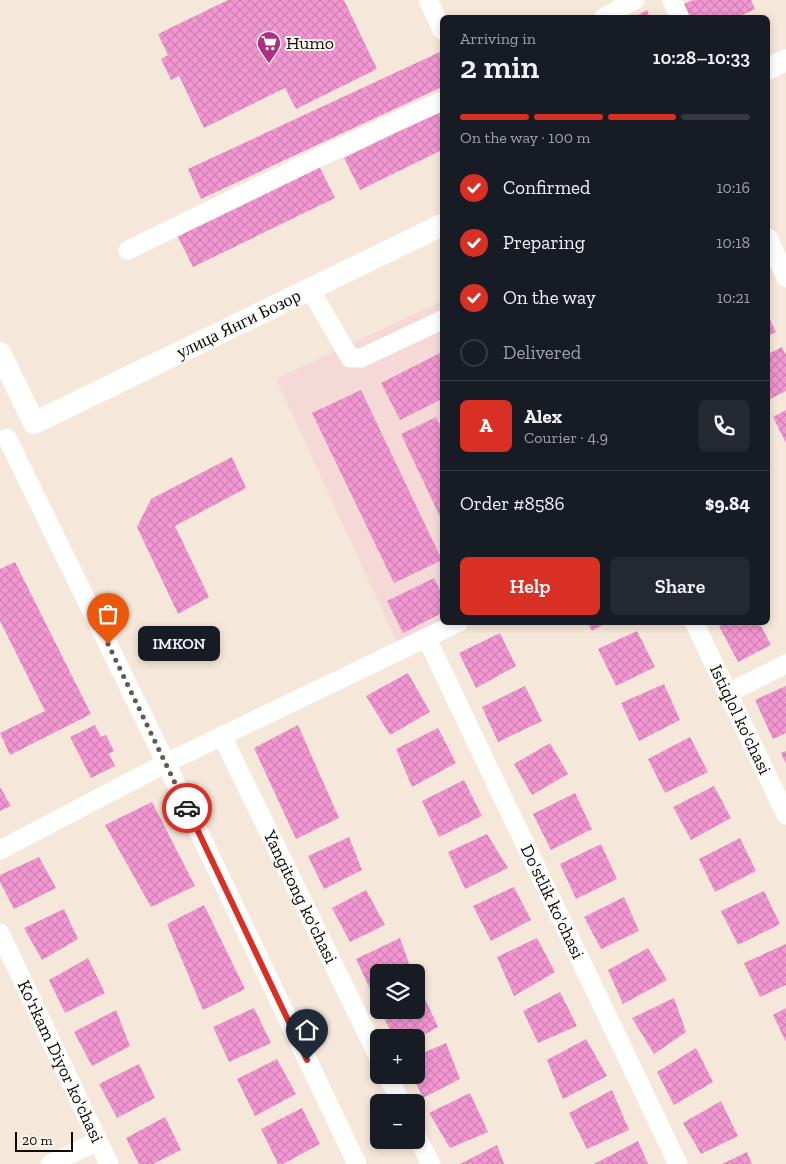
<!DOCTYPE html>
<html lang="en">
<head>
<meta charset="utf-8">
<style>
	:root { --surface:#171b24; --page:#242831; --text:#f1f3f6; --muted:#9ea1a6; --line:#363941; --accent:#d93025 }
	body { margin:0; font-family:"Zilla Slab",serif; background:var(--page); color:var(--text); height:100vh; display:flex; flex-direction:column; font-size:19px; white-space:nowrap }
	* { box-sizing:border-box; margin:0 }
	p { font-size:16px; color:var(--muted) }
	.icon { flex:none; width:28px; height:28px; fill:none; stroke:currentColor; stroke-width:2; stroke-linecap:round; stroke-linejoin:round }
	.map { position:relative; flex:1; overflow:hidden }
	.drawer { position:absolute; left:440px; top:15px; width:330px; height:610px; display:flex; flex-direction:column; background:var(--surface); border-radius:8px; box-shadow:0 2px 8px #0003 }
	.drawer>* { flex:none }
	.fabs { position:absolute; left:370px; top:964px; display:grid; gap:10px }
	.fabs a { display:grid; place-items:center; width:55px; height:55px; border-radius:8px; background:var(--surface); box-shadow:0 2px 8px #0003; font-size:25px }
	.scale { position:absolute; left:15px; bottom:12px; width:58px; box-sizing:border-box; padding-left:5px; border:2px solid #100c07; border-top:0; font-size:14px; line-height:18px; white-space:nowrap; color:#100c07; -webkit-text-stroke:4px #fef6ed; paint-order:stroke }
	.pin { position:absolute; display:grid; place-items:center; width:42px; height:42px; color:#fff; margin:-51px -21px; border-radius:50% 50% 50% 0; rotate:-45deg; box-shadow:0 0 5px #0007 }
	.pin .icon { rotate:45deg }
	.courier { position:absolute; display:grid; place-items:center; width:50px; height:50px; margin:-25px; border:4px solid #d93025; border-radius:50%; background:#fff; color:#222; box-shadow:0 1px 6px #0007 }
	.bubble { position:absolute; height:35px; border-radius:8px; background:var(--surface); box-shadow:0 2px 8px #0003; font-size:16px; font-weight:600; line-height:35px; text-align:center }
	.head em { font-style:normal; font-weight:600 }
	.head div { display:flex; flex-direction:column-reverse }
	.head { display:flex; align-items:center; justify-content:space-between; height:85px; padding:0 20px }
	h1 { font-size:32px; font-weight:600; line-height:38px }
	.bar { display:grid; grid-template-columns:repeat(4,1fr); gap:8px 5px; align-content:center; height:60px; padding:0 20px }
	.bar i { height:6px; border-radius:4px; background:var(--line) }
	.bar .on { background:var(--accent) }
	.bar p { grid-column:span 4 }
	.line { display:flex; align-items:center; gap:12px; padding:0 20px; border-top:1px solid var(--line) }
	.line div { flex:1 }
	.round { display:grid; place-items:center; flex:none; width:52px; height:52px; border-radius:8px; background:var(--page) }
	ol { padding:0 20px; list-style:none }
	li { display:flex; align-items:center; gap:15px; height:55px }
	li p { margin-inline-start:auto }
	li .icon { padding:5px; border-radius:50%; background:var(--accent); color:#fff; stroke-width:4 }
	li:last-child { color:var(--muted) }
	li i { width:28px; height:28px; border:2px solid var(--line); border-radius:50% }
	.action { display:flex; gap:10px; margin-top:auto; padding:10px 20px }
	.action a { flex:1; height:58px; border-radius:8px; background:var(--accent); color:#fff; font-size:20px; font-weight:600; line-height:58px; text-align:center }
	.action a+a { background:var(--page); color:var(--text) }
	.map>svg:first-child { display:block }
	.commercial { fill:#f4d9d7 }
	.building { fill:url(#building-cross-hatch) }
	.lines { fill:none; stroke-linecap:round; stroke-linejoin:round }
	.minor { stroke:#fff; stroke-width:19 }
	.tertiary { stroke:#fff; stroke-width:22 }
	.done { stroke:#605950; stroke-width:5; stroke-dasharray:0 9 }
	.route { stroke:#d93025; stroke-width:6 }
	.labels { text-anchor:middle; stroke-width:4; stroke-linejoin:round; paint-order:stroke }
	.poi-label { font-size:18px; fill:#100c07; stroke:#fef6ed; text-anchor:start }
	.street-label { font-size:18px; fill:#100c07; stroke:#fef6ed }
</style>
</head>
<body>
<div class="map">
<svg width="786" height="1164" viewBox="0 0 786 1164">
	<defs>
		<pattern id="building-cross-hatch" width="8" height="8" patternUnits="userSpaceOnUse" patternTransform="scale(1.25)"><rect width="8" height="8" fill="#f297d1"/><path d="M0 0l8 8M0 8l8-8" fill="none" stroke="#ce81b2"/></pattern>
	</defs>
	<rect width="100%" height="100%" fill="#f5e7d9"/>
	<path class="commercial" d="M442,301V622L398,644L276,379Z"/>
	<path class="building" d="M228,0H344L377,69L296,109L285,88L204,128L179,76L171,80L161,59L168,55L158,34Z
		M693,0H751L755,9L736,18H689L682,5Z
		M647,10L650,18H632Z
		M442,51V87L201,199L188,169Z
		M442,110V150L360,190L344,158Z
		M319,166L335,198L193,267L177,235Z
		M768,315L776,332L768,336Z
		M782,347L786,355V391L768,400V354Z
		M442,352V399L400,420L381,383Z
		M361,390L442,560L394,583L312,413Z
		M786,410V443L773,417Z
		M436,417L442,430V521L401,434Z
		M232,457L246,488L175,526L209,597L178,614L137,527L151,499Z
		M15,562L91,714L10,755L0,733L45,711L0,621V569Z
		M434,578L442,595V613L403,633L387,601Z
		M587,622H608L592,631Z
		M726,622H759L771,645L738,662L719,626Z
		M637,631L655,667L616,686L598,649Z
		M500,633L516,666L476,688L459,653Z
		M408,673L430,712L390,735L366,696Z
		M664,684L680,720L639,741L621,703Z
		M525,686L542,721L498,742L482,707Z
		M786,686V733L773,739L755,700Z
		M95,725L101,737L106,735L114,751L109,754L115,766L91,778L70,737Z
		M298,725L339,818L296,839L254,748Z
		M438,728L456,763L412,787L396,749Z
		M690,737L708,772L665,793L648,759Z
		M550,743L568,774L532,795L514,764Z
		M786,751V764L781,753Z
		M464,780L482,816L439,837L422,801Z
		M714,786L731,818L691,840L673,807Z
		M0,787L11,806L0,811Z
		M575,793L592,829L551,850L533,814Z
		M152,802L195,886L151,907L105,825Z
		M487,834L508,868L465,889L448,852Z
		M349,837L362,870L324,889L308,856Z
		M740,838L756,871L715,892L699,859Z
		M601,844L617,879L576,899L560,864Z
		M39,857L56,888L14,909L0,882V875Z
		M514,887L531,920L491,941L473,906Z
		M366,890L385,925L350,942L332,908Z
		M764,891L780,924L738,945L721,911Z
		M624,897L639,931L601,949L584,917Z
		M204,905L245,989L203,1010L167,924Z
		M64,909L78,939L42,960L24,928Z
		M400,938L412,972H379V990L372,993L356,959Z
		M537,938L555,972L514,996L497,957Z
		M786,944V985L760,997L744,963Z
		M648,948L667,980L623,1004L608,970Z
		M88,958L105,993L65,1013L49,980Z
		M421,990L438,1027L416,1039L394,1038L380,1010H416V992Z
		M560,992L577,1026L538,1043L523,1011Z
		M674,998L686,1032L654,1054L632,1018Z
		M254,1008L271,1043L229,1062L213,1027Z
		M786,1008V1042L773,1015Z
		M116,1010L130,1046L92,1066L74,1032Z
		M586,1039L607,1076L563,1099L547,1060Z
		M446,1043L460,1079L423,1098L412,1075H416V1056Z
		M696,1048L713,1082L674,1105L657,1072Z
		M277,1059L296,1094L255,1116L237,1079Z
		M139,1064L155,1098L117,1118L99,1084Z
		M612,1090L629,1130L587,1149L569,1113Z
		M470,1093L488,1132L450,1148L429,1113Z
		M721,1101L738,1136L701,1154L683,1123Z
		M302,1108L320,1144L283,1164H278L261,1129Z
		M165,1117L181,1150L153,1164H139L126,1138Z
		M638,1141L648,1164H594Z
		M497,1145L504,1164H460Z
		M747,1152L752,1164H722Z"/>
	<g class="lines">
		<g class="minor">
			<path d="M428,0L442,30"/>
			<path d="M672,0L680,18"/>
			<path d="M603,18L635,0"/>
			<path d="M768,238L786,278"/>
			<path d="M128,250L324,155L442,101"/>
			<path d="M310,289L350,358H361L442,320"/>
			<path d="M7,438L166,763L357,1164"/>
			<path id="s1" d="M694,622L786,815"/>
			<path id="s2" d="M427,639L678,1164"/>
			<path d="M728,693L786,664"/>
			<path id="s3" d="M222,736L379,1058"/>
			<path d="M0,850L166,763L459,622"/>
			<path id="s4" d="M0,933L109,1164"/>
			<path d="M387,1075L401,1102"/>
			<path d="M416,1135L431,1164"/>
			<path d="M50,1164L98,1141"/>
		</g>
		<g class="tertiary">
			<path d="M768,69L786,60"/>
			<path id="s5" d="M0,353L34,423L442,225"/>
		</g>
	</g>
	<g class="lines">
		<path class="done" d="M108,644L187,808"/>
		<path class="route" d="M187,808L307,1060"/>
	</g>
	<defs>
		<g id="supermarket-pin" transform="scale(1.25)"><path d="M0 17L-7.5 6A9.5 9.5 0 1 1 7.5 6Z" fill="#ad3080" stroke="#fef6ed"/><path d="M-6-5.5h2.5l.6 2H6L4.5 2H-2.5L-4.4-4H-6ZM-1.5 3.2a1.3 1.3 0 1 0 .1 0ZM3 3.2a1.3 1.3 0 1 0 .1 0Z" fill="#fff"/></g>
	</defs>
	<g fill-rule="evenodd">
		<use href="#supermarket-pin" x="269" y="43"/>
	</g>
	<g class="labels">
		<g class="poi-label">
			<text x="286" y="49">Humo</text>
		</g>
		<g class="street-label">
			<text dy="6" stroke="none"><textPath href="#s5" startOffset="305">улица Янги Бозор</textPath></text>
			<text dy="6" stroke="none"><textPath href="#s1" startOffset="108">Istiqlol ko'chasi</textPath></text>
			<text dy="6" stroke="none"><textPath href="#s3" startOffset="179">Yangitong ko'chasi</textPath></text>
			<text dy="6" stroke="none"><textPath href="#s2" startOffset="291">Do'stlik ko'chasi</textPath></text>
			<text dy="6" stroke="none"><textPath href="#s4" startOffset="142">Ko'rkam Diyor ko'chasi</textPath></text>
		</g>
	</g>
</svg>
<div class="fabs">
<a><svg class="icon" aria-label="layers" viewBox="0 0 24 24"><path d="M12 4l9 5-9 5-9-5zM3 14l9 5 9-5"/></svg></a>
<a>+</a>
<a>−</a>
</div>
<div class="scale">20 m</div>
<div class="pin" style="left:108px;top:644px;background:#ea580c"><svg class="icon" aria-label="bag" viewBox="0 0 24 24"><path d="M5 8h14l-1 12H6zM9 8a3 3 0 0 1 6 0"/></svg></div>
<div class="pin" style="left:307px;top:1060px;background:#1f2937"><svg class="icon" aria-label="home" viewBox="0 0 24 24"><path d="M3 11l9-7 9 7M6 9v11h12V9"/></svg></div>
<div class="courier" style="left:187px;top:808px"><svg class="icon" aria-label="car" viewBox="0 0 24 24"><path d="M5 17H2v-5l4-1 3-4h7l3 4 3 1v5h-3M9 17h6M6 11h13"/><circle cx="7" cy="17" r="2"/><circle cx="17" cy="17" r="2"/></svg></div>
<div class="bubble" style="left:138px;top:626px;width:82px">IMKON</div>
<section class="drawer">
<div class="head"><div><h1>2 min</h1><p>Arriving in</p></div><em>10:28–10:33</em></div>
<div class="bar"><i class="on"></i><i class="on"></i><i class="on"></i><i></i><p>On the way · 100 m</p></div>
<ol>
<li><svg class="icon" aria-label="check" viewBox="0 0 24 24"><path d="M5 12l5 5 9-10"/></svg>Confirmed<p>10:16</p></li>
<li><svg class="icon" aria-label="check" viewBox="0 0 24 24"><path d="M5 12l5 5 9-10"/></svg>Preparing<p>10:18</p></li>
<li><svg class="icon" aria-label="check" viewBox="0 0 24 24"><path d="M5 12l5 5 9-10"/></svg>On the way<p>10:21</p></li>
<li><i></i>Delivered</li>
</ol>
<div class="line" style="height:90px"><b class="round" style="background:var(--accent);color:#fff">A</b><div><b>Alex</b><p>Courier · 4.9</p></div><a class="round"><svg class="icon" aria-label="phone" viewBox="0 0 24 24"><path d="M5 4h4l2 5-3 2q2 4 5 5l2-3 5 2v4C11 20 4 13 5 4z"/></svg></a></div>
<div class="line" style="height:65px"><div>Order #8586</div><b>$9.84</b></div>
<div class="action"><a>Help</a><a>Share</a></div>
</section>
</div>
</body>
</html>
